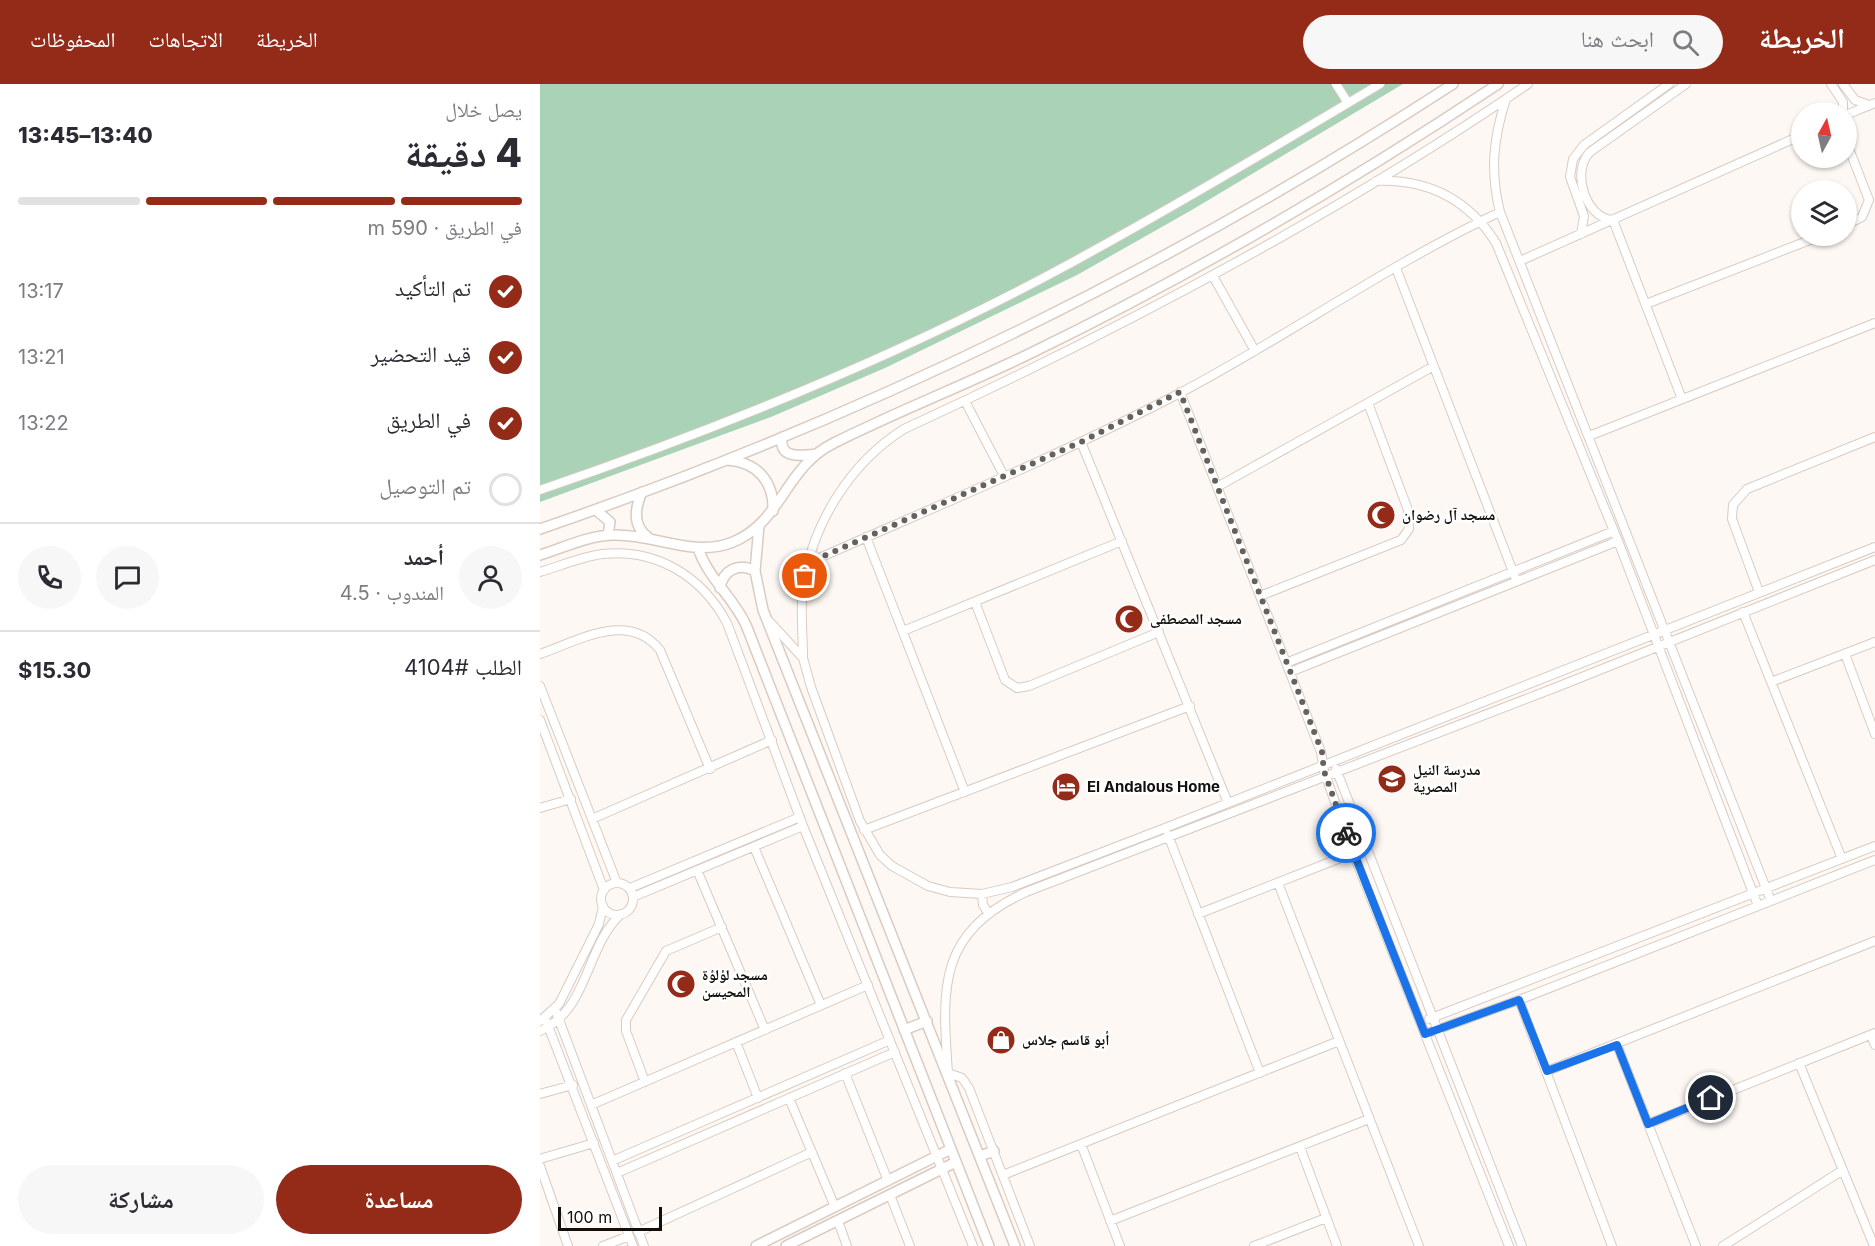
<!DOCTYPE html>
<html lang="ar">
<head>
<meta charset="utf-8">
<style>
	:root { --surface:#fff; --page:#f7f7f7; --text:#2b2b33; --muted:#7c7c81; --line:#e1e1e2; --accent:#942b19 }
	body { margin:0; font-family:Inter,"Noto Naskh Arabic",sans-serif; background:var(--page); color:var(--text); direction:rtl; height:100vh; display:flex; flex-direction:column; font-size:22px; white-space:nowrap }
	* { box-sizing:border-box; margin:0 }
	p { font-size:20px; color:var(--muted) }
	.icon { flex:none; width:33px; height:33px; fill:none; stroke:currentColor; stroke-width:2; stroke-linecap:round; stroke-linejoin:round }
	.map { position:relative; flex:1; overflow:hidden; direction:ltr }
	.details { display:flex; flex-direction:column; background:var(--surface); width:540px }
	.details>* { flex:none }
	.needle { width:39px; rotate:8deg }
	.controls { position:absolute; left:1251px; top:18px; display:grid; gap:12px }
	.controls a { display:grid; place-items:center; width:66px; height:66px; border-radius:50%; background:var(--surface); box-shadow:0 2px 4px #0004; font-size:30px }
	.scale { position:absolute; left:18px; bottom:15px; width:104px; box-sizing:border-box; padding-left:6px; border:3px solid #130f0b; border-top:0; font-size:16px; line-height:21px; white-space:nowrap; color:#130f0b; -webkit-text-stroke:4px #fff; paint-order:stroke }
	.pin { position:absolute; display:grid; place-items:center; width:51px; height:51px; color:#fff; margin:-26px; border:3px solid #fff; border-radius:50%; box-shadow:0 2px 6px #0007 }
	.courier { position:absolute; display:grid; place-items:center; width:60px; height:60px; margin:-30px; border:4px solid #1a73e8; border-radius:50%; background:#fff; color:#222; box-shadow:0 2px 8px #0007 }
	.headline em { font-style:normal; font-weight:800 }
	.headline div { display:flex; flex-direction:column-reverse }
	.headline { display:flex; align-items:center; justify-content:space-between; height:102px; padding:0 18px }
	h1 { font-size:39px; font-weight:800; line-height:45px }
	.bar { display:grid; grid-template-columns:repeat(4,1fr); gap:9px 6px; align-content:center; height:72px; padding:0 18px }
	.bar i { height:8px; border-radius:4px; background:var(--line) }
	.bar .active { background:var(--accent) }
	.bar p { grid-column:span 4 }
	.line { display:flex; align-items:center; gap:15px; padding:0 18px; border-top:2px solid var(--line) }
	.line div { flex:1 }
	.round { display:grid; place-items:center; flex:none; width:63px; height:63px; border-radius:32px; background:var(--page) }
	ol { padding:0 18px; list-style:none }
	li { display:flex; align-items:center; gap:18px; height:66px }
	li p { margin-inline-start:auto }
	li .icon { padding:6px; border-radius:50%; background:var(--accent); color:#fff; stroke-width:4 }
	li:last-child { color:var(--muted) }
	li i { width:33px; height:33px; border:3px solid var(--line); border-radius:50% }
	.primary-button { display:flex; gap:12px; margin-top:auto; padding:12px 18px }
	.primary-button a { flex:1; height:69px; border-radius:36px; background:var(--accent); color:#fff; font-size:24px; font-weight:800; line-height:69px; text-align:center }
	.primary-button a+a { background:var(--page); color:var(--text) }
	header { display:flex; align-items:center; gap:36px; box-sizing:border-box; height:84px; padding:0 30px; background:var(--accent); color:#fff }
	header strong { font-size:28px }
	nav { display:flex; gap:33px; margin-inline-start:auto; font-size:21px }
	.search { width:420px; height:54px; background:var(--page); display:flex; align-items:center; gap:15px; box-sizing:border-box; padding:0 21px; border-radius:33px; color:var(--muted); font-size:22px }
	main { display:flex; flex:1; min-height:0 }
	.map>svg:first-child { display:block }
	.green { fill:#a9d2b6 }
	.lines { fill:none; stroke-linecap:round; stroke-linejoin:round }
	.minor-casing { stroke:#d9cbc1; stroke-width:10 }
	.tertiary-casing { stroke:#d9cbc1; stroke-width:12 }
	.minor { stroke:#fff; stroke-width:8 }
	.tertiary { stroke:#fff; stroke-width:9 }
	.done { stroke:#65615d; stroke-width:6; stroke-dasharray:0 10.8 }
	.route { stroke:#1a73e8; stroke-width:8 }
	.labels { text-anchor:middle; stroke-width:5; stroke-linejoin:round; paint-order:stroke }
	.poi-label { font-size:15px; font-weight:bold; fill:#130f0b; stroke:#fff; text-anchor:start }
</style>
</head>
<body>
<header>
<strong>الخريطة</strong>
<div class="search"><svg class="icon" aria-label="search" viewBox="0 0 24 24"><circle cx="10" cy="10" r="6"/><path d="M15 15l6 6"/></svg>ابحث هنا</div>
<nav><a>الخريطة</a><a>الاتجاهات</a><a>المحفوظات</a></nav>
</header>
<main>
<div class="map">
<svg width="1335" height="1162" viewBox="0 0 1335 1162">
	<rect width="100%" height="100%" fill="#fef8f4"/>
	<path class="green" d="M0,0H863L650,127L537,191L345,284L231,333L0,418Z"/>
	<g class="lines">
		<g class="minor-casing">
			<path id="minor" d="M796,0L808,19
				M1291,0L1303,18V28
				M1303,0L1315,16L1329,21
				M966,15C953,55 950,88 960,128L1231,817
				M1306,31L1335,19
				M1306,57L1329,116L1322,133L1306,141
				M836,97C888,95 928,115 956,159L1078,457L1218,822
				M1041,150L1044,132L1030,93L1033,75L1044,61L1129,0
				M980,177L1262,51
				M856,184L975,493
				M673,192L715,267
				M1106,220L1280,152
				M640,308L781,668L784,687L813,769L969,1162
				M1142,315L1073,136C1045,134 1031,87 1050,68L1146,0
				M425,317L464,392
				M1049,352L1335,239
				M541,358L688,719
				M677,403L892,283
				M0,406C181,344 362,271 531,179C635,122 738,61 840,0
				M326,453L425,708
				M268,479C392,424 519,372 640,309C748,252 849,180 960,128
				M0,488C20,482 41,473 62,470C116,464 162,492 187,539L263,742L433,1162
				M1219,508L1192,435L1193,421L1207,405L1335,353
				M720,512L861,456L869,445L868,426L828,319
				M435,518L465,596L477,604L489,602L619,548
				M1203,528L1302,775
				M229,537L263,574L271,603L320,737L340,771L352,782L388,802L410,808L442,810L472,803L625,744L1335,463
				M363,547L582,457
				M0,570C38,557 88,526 120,566L170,685
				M1305,570L1335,650
				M263,574C263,551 260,527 263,504C272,440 310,379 364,345C579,246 792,134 988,0
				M746,579L1074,447
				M750,588L1078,457
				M1231,598L1335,558
				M0,602L77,799
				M0,636L64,806
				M796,685L982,1162
				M0,724L31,715
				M52,735L232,656
				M324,746L650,622
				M628,751L720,989
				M214,763L281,921
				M157,786L225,946
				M61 815a16 16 0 1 1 32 0a16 16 0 1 1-32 0Z
				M738,799L879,1162
				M90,804L260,733
				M442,810L443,821L449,830
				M93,813L263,742
				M658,830L813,769
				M979,916L1072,1162
				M15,925L104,1162
				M5,934L93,1162
				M889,935L1335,762
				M0,937L19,920L59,840L63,822
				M0,947C49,926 45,863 81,830
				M885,950L979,916L1335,776
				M1331,951L1335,961
				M196,958L218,1014
				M1077,961L1156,1162
				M1259,979L1334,1162
				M1007,987L1335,857
				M305,989L348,1097
				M105,998L86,947V936L126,867L182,843
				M0,1010L33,1001
				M249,1014L295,1123
				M51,1021L328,901
				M1108,1040L1335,949
				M541,1060L580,1162
				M760,1063L797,1162
				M0,1075L54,1059
				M72,1077L350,956
				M0,1082L28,1162
				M77,1089L355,968
				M463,1091L799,957
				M350,1111L370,1162
				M298,1137L307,1162
				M570,1137L829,1035
				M98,1148L272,1068
				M63,1162L89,1152
				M490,1162L429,1004L422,994L408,989C402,904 397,849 486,808L1017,603L1335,476
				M714,1162L786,1134
				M1183,1162L1303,1086"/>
		</g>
		<g class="tertiary-casing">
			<path id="tertiary" d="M242,353C239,375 260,372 276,370
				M187,376C217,378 234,397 233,427
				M102,408C95,424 92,442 108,453
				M56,426L70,438L68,451
				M219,442L215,487L223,526L475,1162
				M0,445C321,335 628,185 913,0
				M158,464C168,494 193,513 206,541L449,1162
				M0,471C23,464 49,451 74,451C115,450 154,474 193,458C242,438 245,383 294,359C358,327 425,301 489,270C652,191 808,100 958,0
				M180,504C183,486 199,478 215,487
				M364,946L387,937
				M440,1072L454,1067
				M216,1162L411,1065
				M246,1162L416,1078"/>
		</g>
		<use href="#minor" class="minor"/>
		<use href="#tertiary" class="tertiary"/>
	</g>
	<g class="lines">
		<path class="done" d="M265,492L268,479L541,358L640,308L782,668L784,687L806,749"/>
		<path class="route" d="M806,749L885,950L979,916L1007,987L1077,961L1108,1040L1171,1014"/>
	</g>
	<defs>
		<g id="mosque-disc" transform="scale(1.5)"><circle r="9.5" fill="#942b19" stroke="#fff"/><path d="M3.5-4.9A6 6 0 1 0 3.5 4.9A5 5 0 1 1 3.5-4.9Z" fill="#fff"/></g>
		<g id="school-disc" transform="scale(1.5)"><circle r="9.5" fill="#942b19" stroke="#fff"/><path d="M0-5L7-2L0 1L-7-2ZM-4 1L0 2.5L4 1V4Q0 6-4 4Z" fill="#fff"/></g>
		<g id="hotel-disc" transform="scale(1.5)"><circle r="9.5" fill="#942b19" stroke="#fff"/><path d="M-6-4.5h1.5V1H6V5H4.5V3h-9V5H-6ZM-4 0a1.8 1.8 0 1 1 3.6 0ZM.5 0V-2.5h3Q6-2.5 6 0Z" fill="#fff"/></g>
		<g id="shop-disc" transform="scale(1.5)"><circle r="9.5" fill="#942b19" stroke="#fff"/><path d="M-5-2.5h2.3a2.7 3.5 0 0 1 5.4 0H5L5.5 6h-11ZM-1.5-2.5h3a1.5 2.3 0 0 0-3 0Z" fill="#fff"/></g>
	</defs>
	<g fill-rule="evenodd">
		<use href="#mosque-disc" x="841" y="431"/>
		<use href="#mosque-disc" x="589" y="535"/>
		<use href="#school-disc" x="852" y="695"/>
		<use href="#hotel-disc" x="526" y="703"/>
		<use href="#mosque-disc" x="141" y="900"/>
		<use href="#shop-disc" x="461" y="956"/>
	</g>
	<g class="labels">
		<g class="poi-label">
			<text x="862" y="436">مسجد آل رضوان</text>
			<text x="610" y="540">مسجد المصطفى</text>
			<text x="873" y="691">مدرسة النيل<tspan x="873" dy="17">المصرية</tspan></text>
			<text x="547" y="708">El Andalous Home</text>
			<text x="162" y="896">مسجد لؤلؤة<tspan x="162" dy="17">المحيسن</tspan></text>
			<text x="482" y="961">أبو قاسم جلاس</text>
		</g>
	</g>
</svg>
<div class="controls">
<a><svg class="needle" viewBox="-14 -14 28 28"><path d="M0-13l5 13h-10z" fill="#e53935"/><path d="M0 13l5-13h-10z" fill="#7c7c81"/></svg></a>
<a><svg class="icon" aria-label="layers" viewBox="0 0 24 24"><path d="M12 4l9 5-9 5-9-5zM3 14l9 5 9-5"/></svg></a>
</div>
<div class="scale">100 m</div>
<div class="pin" style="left:265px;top:492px;background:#ea580c"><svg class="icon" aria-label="bag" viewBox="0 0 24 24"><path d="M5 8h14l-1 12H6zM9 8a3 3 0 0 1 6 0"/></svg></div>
<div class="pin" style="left:1171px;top:1014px;background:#1f2937"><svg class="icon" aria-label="home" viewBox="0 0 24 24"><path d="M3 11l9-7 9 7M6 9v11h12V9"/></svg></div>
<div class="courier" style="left:806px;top:749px"><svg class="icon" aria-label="bike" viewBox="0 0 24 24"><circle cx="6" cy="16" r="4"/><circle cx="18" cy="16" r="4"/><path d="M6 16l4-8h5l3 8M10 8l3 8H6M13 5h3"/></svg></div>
</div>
<section class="details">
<div class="headline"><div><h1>4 دقيقة</h1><p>يصل خلال</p></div><em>13:40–13:45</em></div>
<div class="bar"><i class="active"></i><i class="active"></i><i class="active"></i><i></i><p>في الطريق · 590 m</p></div>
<ol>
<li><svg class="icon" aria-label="check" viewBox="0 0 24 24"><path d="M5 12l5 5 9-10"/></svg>تم التأكيد<p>13:17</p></li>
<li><svg class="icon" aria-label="check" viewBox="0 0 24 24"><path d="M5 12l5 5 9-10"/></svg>قيد التحضير<p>13:21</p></li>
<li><svg class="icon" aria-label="check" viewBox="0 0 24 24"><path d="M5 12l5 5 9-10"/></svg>في الطريق<p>13:22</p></li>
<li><i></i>تم التوصيل</li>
</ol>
<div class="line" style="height:108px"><a class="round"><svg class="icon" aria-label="person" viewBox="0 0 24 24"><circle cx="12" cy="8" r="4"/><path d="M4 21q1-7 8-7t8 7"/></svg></a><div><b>أحمد</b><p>المندوب · 4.5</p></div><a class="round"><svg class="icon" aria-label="chat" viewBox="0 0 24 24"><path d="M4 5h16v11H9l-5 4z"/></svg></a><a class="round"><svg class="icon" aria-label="phone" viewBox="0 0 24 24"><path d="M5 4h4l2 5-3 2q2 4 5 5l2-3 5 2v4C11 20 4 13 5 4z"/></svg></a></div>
<div class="line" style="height:78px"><div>الطلب #4104</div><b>$15.30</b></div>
<div class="primary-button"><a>مساعدة</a><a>مشاركة</a></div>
</section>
</main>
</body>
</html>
